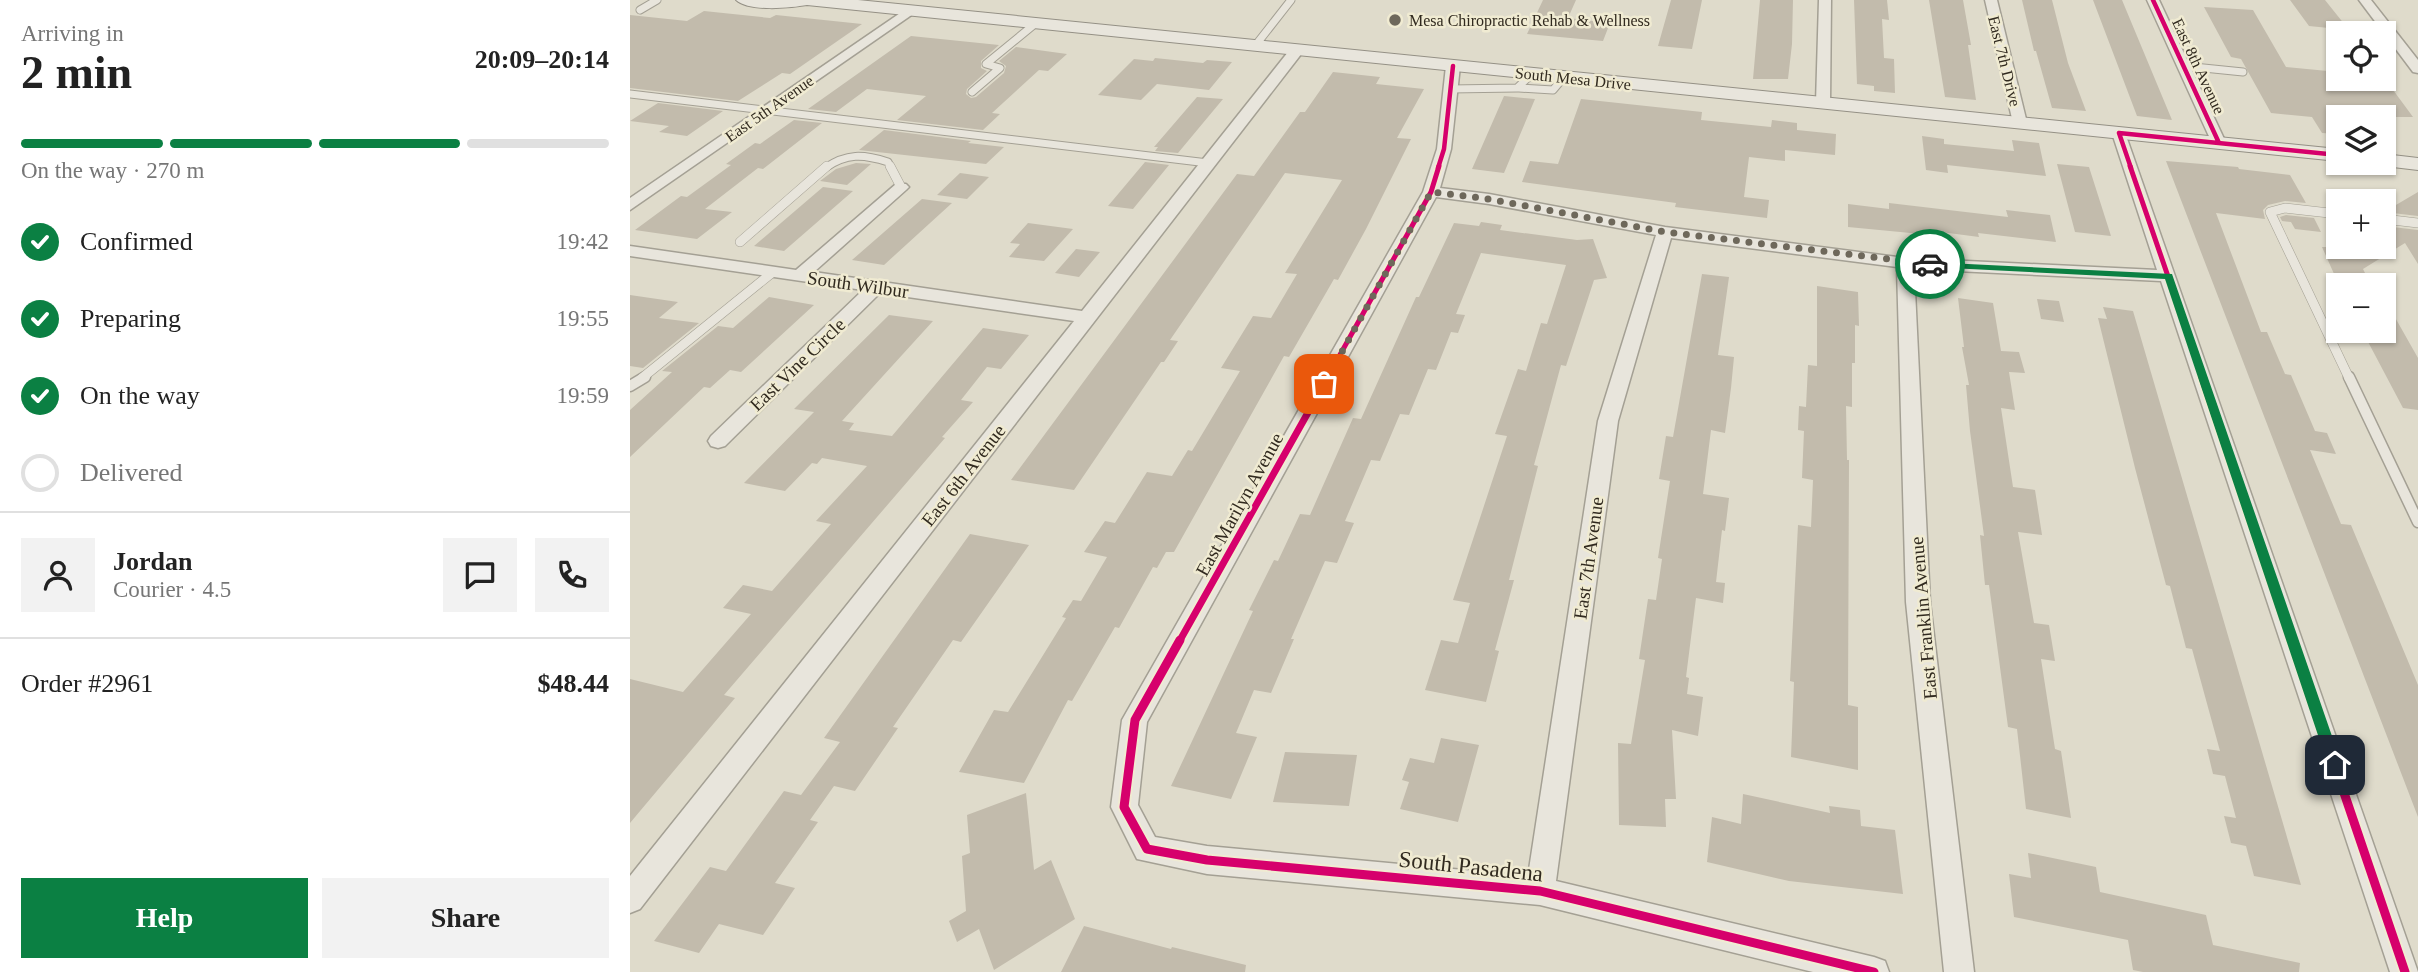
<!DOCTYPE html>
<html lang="en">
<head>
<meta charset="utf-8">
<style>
	:root { --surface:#fff; --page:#f2f2f2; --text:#222; --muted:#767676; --line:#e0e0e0; --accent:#0b8043 }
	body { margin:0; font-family:"Times New Roman",serif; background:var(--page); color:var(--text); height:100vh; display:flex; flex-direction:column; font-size:26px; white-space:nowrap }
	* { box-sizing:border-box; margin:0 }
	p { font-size:23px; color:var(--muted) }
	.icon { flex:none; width:38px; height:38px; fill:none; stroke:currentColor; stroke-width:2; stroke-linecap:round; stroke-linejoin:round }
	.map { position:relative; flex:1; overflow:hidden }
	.side { display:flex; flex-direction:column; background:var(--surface); width:630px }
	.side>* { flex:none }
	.tools { position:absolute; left:1696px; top:21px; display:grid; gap:14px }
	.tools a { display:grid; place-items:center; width:70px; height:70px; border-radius:0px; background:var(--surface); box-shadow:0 2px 5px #0004; font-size:35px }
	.pin { position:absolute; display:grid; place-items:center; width:60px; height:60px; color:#fff; margin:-30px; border-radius:14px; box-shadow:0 4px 10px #0006 }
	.courier { position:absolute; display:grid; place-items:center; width:70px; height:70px; margin:-35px; border:5px solid #0b8043; border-radius:50%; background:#fff; color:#222; box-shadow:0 2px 9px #0007 }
	.overview em { font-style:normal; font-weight:800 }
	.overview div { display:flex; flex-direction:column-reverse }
	.overview { display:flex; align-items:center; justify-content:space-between; height:119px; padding:0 21px }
	h1 { font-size:46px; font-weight:800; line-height:52px }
	.bar { display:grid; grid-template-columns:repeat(4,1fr); gap:10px 7px; align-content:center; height:84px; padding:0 21px }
	.bar i { height:9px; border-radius:5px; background:var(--line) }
	.bar .selected { background:var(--accent) }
	.bar p { grid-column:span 4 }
	.line { display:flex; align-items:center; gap:18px; padding:0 21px; border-top:2px solid var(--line) }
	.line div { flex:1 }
	.round { display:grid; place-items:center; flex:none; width:74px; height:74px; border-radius:0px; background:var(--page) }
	ol { padding:0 21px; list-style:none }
	li { display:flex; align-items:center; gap:21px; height:77px }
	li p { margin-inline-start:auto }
	li .icon { padding:7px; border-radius:50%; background:var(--accent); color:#fff; stroke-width:4 }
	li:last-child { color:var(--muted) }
	li i { width:38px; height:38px; border:4px solid var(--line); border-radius:50% }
	.action { display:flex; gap:14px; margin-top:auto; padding:14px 21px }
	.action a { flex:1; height:80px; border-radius:0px; background:var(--accent); color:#fff; font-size:28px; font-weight:800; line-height:80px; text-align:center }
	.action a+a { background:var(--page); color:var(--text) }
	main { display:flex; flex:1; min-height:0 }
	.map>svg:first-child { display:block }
	.building { fill:#c2bbac }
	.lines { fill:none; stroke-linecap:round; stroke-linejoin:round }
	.lane-far2-casing { stroke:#a4a094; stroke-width:9 }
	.lane-far1-casing { stroke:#a4a094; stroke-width:10 }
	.lane-casing { stroke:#a4a094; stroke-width:13 }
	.street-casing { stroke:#a4a094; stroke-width:3 }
	.secondary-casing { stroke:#949085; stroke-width:2 }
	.lane-far2 { stroke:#e8e5dc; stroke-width:7 }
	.lane-far1 { stroke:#e8e5dc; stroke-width:9 }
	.lane { stroke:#e8e5dc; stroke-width:10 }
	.street { fill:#e8e5dc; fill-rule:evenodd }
	.secondary { fill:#e8e5dc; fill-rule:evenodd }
	.cycleway-far3-casing { stroke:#f0ebd2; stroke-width:7 }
	.cycleway-far2-casing { stroke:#f0ebd2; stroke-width:9 }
	.cycleway-far1-casing { stroke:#f0ebd2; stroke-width:11 }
	.cycleway-casing { stroke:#f0ebd2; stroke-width:13 }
	.cycleway-far3 { stroke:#d6006c; stroke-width:4.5 }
	.cycleway-far2 { stroke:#d6006c; stroke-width:5 }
	.cycleway-far1 { stroke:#d6006c; stroke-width:7 }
	.cycleway { stroke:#d6006c; stroke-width:9 }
	.route { fill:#0b8043 }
	.done { stroke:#6e685b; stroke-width:7; stroke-dasharray:0 12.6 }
	.poi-dot { fill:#6e685b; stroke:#f0ebd2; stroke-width:2.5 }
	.labels { text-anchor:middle; stroke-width:5; stroke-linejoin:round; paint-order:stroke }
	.far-poi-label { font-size:16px; fill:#312a1f; stroke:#f0ebd2; text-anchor:start }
	.far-street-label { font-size:16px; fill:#312a1f; stroke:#f0ebd2 }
	.street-label { font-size:19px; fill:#312a1f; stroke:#f0ebd2 }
	.near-street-label { font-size:23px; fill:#312a1f; stroke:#f0ebd2 }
</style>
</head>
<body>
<main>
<section class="side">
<div class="overview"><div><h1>2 min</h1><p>Arriving in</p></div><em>20:09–20:14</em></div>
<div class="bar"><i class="selected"></i><i class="selected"></i><i class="selected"></i><i></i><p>On the way · 270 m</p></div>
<ol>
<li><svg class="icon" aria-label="check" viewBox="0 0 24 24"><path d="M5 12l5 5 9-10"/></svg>Confirmed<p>19:42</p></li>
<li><svg class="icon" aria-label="check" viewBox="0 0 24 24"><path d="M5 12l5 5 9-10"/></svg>Preparing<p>19:55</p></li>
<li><svg class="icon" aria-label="check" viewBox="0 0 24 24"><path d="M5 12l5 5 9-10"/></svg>On the way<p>19:59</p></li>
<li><i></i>Delivered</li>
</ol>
<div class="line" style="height:126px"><a class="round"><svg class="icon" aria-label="person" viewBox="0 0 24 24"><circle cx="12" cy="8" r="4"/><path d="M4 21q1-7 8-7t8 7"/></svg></a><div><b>Jordan</b><p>Courier · 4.5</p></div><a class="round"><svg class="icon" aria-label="chat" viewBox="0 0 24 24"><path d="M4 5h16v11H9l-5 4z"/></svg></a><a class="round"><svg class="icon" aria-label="phone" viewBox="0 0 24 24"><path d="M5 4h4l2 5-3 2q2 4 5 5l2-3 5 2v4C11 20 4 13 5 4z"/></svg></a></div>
<div class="line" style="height:91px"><div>Order #2961</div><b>$48.44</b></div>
<div class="action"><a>Help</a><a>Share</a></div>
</section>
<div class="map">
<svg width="1788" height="972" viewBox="0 0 1788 972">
	<rect width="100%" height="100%" fill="#dfdbcb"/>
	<path class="building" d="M913,0H946L938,18L980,23L973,41L897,34Z
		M1041,0H1072L1062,49L1028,46Z
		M1130,0H1163L1162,44L1158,79H1123Z
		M1224,0H1257L1259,20L1252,19L1254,58L1264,59L1265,93L1244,91V86L1227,84Z
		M1299,0H1333L1341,45H1338L1346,100L1315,97Z
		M1392,0H1422L1438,63L1456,111L1422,108L1406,51H1404Z
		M1463,0H1492L1542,120L1507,116Z
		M1660,0H1695L1719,30L1679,26Z
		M1574,7L1623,10L1656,67L1708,72V79H1755L1783,117H1708V134L1692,133L1682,117L1641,113L1611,59L1601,57Z
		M74,11L140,18L146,15L232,24L160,74L152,73L108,101L0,88V15L57,21Z
		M281,36L369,45L351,61V68L357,71L337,89L336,94L341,98L346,97L374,73L376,66L369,61L386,47L437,54L418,71L409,70L362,113L370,114L353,130L267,120L296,96L237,89L206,112L178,109Z
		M525,58L573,63L577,60L602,62L579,90L527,84L511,100L468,95L504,59L523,61Z
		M703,72L750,77L746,84L794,89L767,138L781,139L736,229L708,280L704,279L659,357L654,356L544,552H536L527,568L523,567L489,628L485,627L442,701L438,700L394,783L329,772L364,710L378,712L436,618L432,617L443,600L451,601L477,557L454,552L475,521L485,523L517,472L542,476L558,450L562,451L610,371L591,368L623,316L641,318L667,274L655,273L712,180L655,173L540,340L548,341L534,362H531L444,490L381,480L607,174L624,176L670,112H675Z
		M874,96L905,99L874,173L842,169Z
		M567,97L593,99L548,153L525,151L528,147H524Z
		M951,99L1072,112L1071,120L1141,127L1142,120L1167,123V130L1206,134L1205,155L1155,150V161L1119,157L1114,197L1139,200L1137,218L1045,207L1046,203L892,182L900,161L928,164Z
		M28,103L93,111L57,136L29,132L39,126L0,121Z
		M164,120L192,123L133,169L128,168L75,209L102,212L67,239L5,230L51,196L57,197L101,165L96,164L125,143L130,144Z
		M254,130L341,141L338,143L374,147L356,164L229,150Z
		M1292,136L1314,139V144L1384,151L1382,140L1409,143L1416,176L1317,165L1318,173L1296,170Z
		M1536,161L1608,167L1609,169L1660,175L1676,203L1655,201L1638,205L1633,210L1635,219L1586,213L1631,332H1637L1655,374L1661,375L1685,431L1697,433L1706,454L1680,450L1711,524L1721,525L1788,685V817Z
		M515,162L539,165L503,209L478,206Z
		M226,163L241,164L217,185L190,181L206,169Z
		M1427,164L1459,167L1481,236L1445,232Z
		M330,173L359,177L337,199L307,195Z
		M193,187L223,191L154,251L124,246Z
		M1788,192V216L1754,212Z
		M292,199L322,203L254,265L222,260Z
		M1259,203L1378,217L1376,210L1420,215L1426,242L1348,233L1349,237L1311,232L1312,236L1218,227V204L1259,209Z
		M1656,215L1684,218L1691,232L1665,229L1661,222L1652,221L1650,217Z
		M851,222L872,225L870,230L947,240L963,239L977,278L964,280L936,366L931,365L904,465L908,466L879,580H884L865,650L869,651L856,702L795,690L811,640L828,643L840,603L823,600L877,436L865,434L888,369L896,371L911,323L917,324L936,265L851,253L826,314L835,315L828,333L821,332L806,370L798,369L779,415L770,414L750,461L741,460L715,521L724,523L707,563L695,561L661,639H664L641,693L624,690L606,733L627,737L601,799L541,786L623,611L619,610L644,560L648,561L670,514L680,515L723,418L731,419L786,297H789L824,223L849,226Z
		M398,223L443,229L414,261L379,257L390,244L380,243Z
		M1754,226L1788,230V264L1775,243L1733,269L1741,285H1709L1692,247H1754Z
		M446,249L470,252L449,277L425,273Z
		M1072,274L1099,277L1088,355L1104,357L1101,388L1095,433L1081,430L1073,494L1099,498L1095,531L1092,530L1086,582L1095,583L1093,603L1066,598L1056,677L1059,678L1057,694L1073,697L1068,736L1042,730L1046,799H1035L1036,827L989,825L988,743L1001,744L1015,660L1009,659L1018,599L1026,600L1032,559L1028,558L1040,481L1029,479L1036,436L1043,437Z
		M1187,286L1228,292L1229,326L1225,325V363H1222V407L1216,406L1217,460H1219L1218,705L1228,707V770L1161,757L1164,682L1160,681L1168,525L1181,527L1183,480L1172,478L1174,431L1168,430L1169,406L1176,407L1178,365L1187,366Z
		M0,295L48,302L29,318L69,323L13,368L0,366Z
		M139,297L184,305L111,372L100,370L80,388L74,387L0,457V410L42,372L32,371L88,326L103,328Z
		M1328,298L1363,303L1371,351L1389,352L1395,373L1379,372L1385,410L1371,408L1383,487L1405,490L1412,535L1388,532L1404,623L1419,625L1425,661L1411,659L1425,749L1431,751L1441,818L1396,809L1387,729L1378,727L1359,585H1355L1350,535L1354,536L1340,431L1336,385H1339L1332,347H1334Z
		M1754,298L1788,358V410L1773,408L1736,338L1744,339L1740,331H1754Z
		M1407,299L1429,301L1434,322L1411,319Z
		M1473,307L1503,311L1671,885L1624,876L1616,846L1601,843L1594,816L1606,818L1595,776L1583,774L1577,749L1590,751L1562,649L1556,648L1540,586L1536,585L1505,468L1468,318L1477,319Z
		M259,315L303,321L212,421L224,423L219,430L262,436L353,328L399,335L371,369L357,367L331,400L343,402L312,437L315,438L94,695L105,698L0,823V679L53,692L121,614L93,608L113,585L142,591L201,524L186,521L237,466L192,458L187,464L182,463L155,491L114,483L184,412L164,409Z
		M340,534L399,545L331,642L323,640L263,727L268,728L225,791L204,786L180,820L188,822L145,883L165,888L133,935L89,924L69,953L24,941L80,867L96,871L154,791L171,795L210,742L194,738Z
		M811,738L849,745L828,822L770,809L779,782L772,780L780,758L804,763Z
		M655,752L727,755L719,806L643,802Z
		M396,793L404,870L421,860L445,919L364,970L349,929L327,942L319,921L336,911L332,856L340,853L337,815Z
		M1113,794L1200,813L1199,806L1230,810L1231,826L1265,830L1273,894L1159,881L1077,862L1082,817L1111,824Z
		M1398,853L1466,867L1470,892L1576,915L1583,945L1670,963L1669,972H1513L1503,970L1498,940L1384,917L1379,874L1401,878Z
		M454,926L541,949L542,947L616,965L615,972H431Z"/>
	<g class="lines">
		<g class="lane-far2-casing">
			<path id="lane-far2" d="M10,10L27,0
				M625,46L661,0
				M1554,66L1613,72
				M889,88L923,90L934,77
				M820,89L887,88L902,74
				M342,92L370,68L356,64L406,23
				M0,94L578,163
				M195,168C217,153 233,154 258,162L261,168"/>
		</g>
		<g class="lane-far1-casing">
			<path id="lane-far1" d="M260,166L271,187
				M1708,214L1655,208L1640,212L1719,378
				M1754,219L1788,223
				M110,242L197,166
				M12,378L143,272"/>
		</g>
		<g class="lane-casing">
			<path id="lane" d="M1719,377L1788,522
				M0,386L15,377"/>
		</g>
		<g class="street-casing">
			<path id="street" d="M1189,0H1201L1200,103L1193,107L1186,103Z
				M1355,0H1367L1397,123L1395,126L1390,127L1383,123Z
				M1517,0H1529L1596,143L1594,146L1589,147L1582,143Z
				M1729,0H1741L1788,60V73L1783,72Z
				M279,7L285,11L283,14L0,210V198Z
				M667,46L672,47V53L10,909L0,913V876L444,321L250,293L95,446L88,448L81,446L78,441L81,436L233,290L0,256V246L166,270L266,184H276L279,187L276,190L184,272L452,311L662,47Z
				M823,62L830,66L821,149L810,188L859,194L1035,227L1275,258L1527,270L1482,133L1489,129L1494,130L1788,972H1760L1531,281L1284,269L1300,602L1344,972H1314L1276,602L1267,267L1041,238L988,421L926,881L1244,957L1255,961L1259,972H1183L910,905L577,874L507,859L481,807L492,720L793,192L807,149L816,66ZM806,197L859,204L1026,235L968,421L898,876L577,846L525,837L508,805L517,722Z"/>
		</g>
		<g class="secondary-casing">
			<path id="secondary" d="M106,0H228L1708,149V161L177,5C160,8 119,12 106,0Z
				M1754,154L1788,158V170L1746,165L1745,163H1754Z"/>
		</g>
		<use href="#lane-far2" class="lane-far2"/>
		<use href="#lane-far1" class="lane-far1"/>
		<use href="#lane" class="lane"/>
		<use href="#street" class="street"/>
		<use href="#secondary" class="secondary"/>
		<g class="cycleway-far3-casing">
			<path id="cycleway-far3" d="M1523,0L1589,143
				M808,168L814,149L823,66
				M1501,168L1489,133L1708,155"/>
		</g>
		<g class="cycleway-far2-casing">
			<path id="cycleway-far2" d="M1500,166L1573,378
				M697,378L801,192L809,166"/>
		</g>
		<g class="cycleway-far1-casing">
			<path id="cycleway-far1" d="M1572,377L1662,642
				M549,642L698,377"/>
		</g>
		<g class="cycleway-casing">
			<path id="cycleway" d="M550,640L505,720L494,807L517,849L577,860L910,891L1244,972
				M1662,640L1775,972"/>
		</g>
		<use href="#cycleway-far3" class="cycleway-far3"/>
		<use href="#cycleway-far2" class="cycleway-far2"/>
		<use href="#cycleway-far1" class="cycleway-far1"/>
		<use href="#cycleway" class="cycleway"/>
	</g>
	<path class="route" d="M1297,262L1542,274L1712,765L1710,769L1705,771L1698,765L1535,279L1300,267L1297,266Z"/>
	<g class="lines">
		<path class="done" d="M694,384L801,192L859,199L1035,232L1300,264"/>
	</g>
	<circle class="poi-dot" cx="765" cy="20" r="7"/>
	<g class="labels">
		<g class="far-poi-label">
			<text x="779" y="26">Mesa Chiropractic Rehab &amp; Wellness</text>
		</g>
		<g class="far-street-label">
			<text transform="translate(1375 61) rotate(76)" y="6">East 7th Drive</text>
			<text transform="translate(1569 66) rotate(65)" y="6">East 8th Avenue</text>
			<text transform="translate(943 78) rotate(6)" y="6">South Mesa Drive</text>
			<text transform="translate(139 108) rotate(-35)" y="6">East 5th Avenue</text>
		</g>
		<g class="street-label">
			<text transform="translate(228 284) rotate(8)" y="7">South Wilbur</text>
			<text transform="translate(167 364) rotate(-44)" y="7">East Vine Circle</text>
			<text transform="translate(333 475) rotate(-52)" y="7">East 6th Avenue</text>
			<text transform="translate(609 504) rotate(-61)" y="7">East Marilyn Avenue</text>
			<text transform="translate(958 558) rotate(-82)" y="7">East 7th Avenue</text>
			<text transform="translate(1293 618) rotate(-95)" y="7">East Franklin Avenue</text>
		</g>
		<g class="near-street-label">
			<text transform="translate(841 866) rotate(6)" y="8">South Pasadena</text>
		</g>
	</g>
</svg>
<div class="tools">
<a><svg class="icon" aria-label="locate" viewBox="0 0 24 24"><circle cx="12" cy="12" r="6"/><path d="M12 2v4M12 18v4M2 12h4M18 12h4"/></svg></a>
<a><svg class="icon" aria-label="layers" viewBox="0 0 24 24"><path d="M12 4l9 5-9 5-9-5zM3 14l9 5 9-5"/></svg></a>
<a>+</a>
<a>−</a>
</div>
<div class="pin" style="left:694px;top:384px;background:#ea580c"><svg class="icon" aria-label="bag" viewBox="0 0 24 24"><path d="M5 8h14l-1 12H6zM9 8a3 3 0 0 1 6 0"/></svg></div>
<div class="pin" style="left:1705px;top:765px;background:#1f2937"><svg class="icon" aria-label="home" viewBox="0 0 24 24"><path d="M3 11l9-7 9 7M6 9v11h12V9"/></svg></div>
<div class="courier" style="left:1300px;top:264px"><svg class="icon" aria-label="car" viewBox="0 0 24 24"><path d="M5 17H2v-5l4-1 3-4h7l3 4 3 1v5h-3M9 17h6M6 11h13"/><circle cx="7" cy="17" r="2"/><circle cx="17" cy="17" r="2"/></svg></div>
</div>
</main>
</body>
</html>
